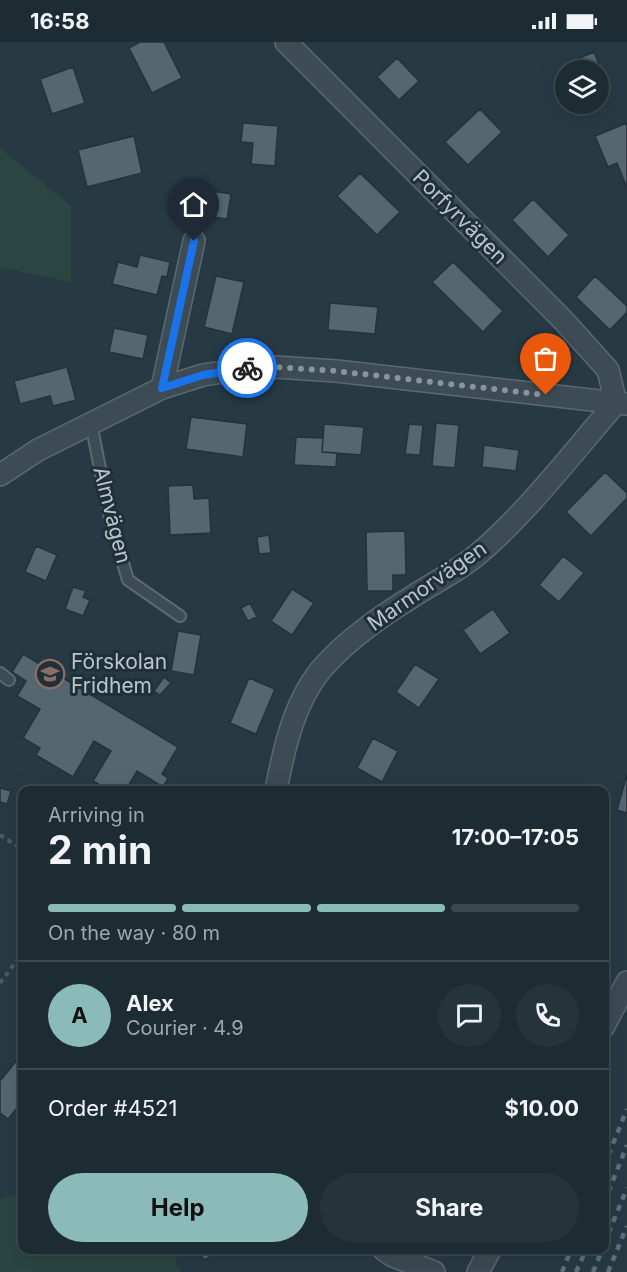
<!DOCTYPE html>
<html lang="en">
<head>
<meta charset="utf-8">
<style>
	:root { --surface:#1d2c33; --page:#25343b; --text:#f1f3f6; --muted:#a0a7ac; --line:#3b484e; --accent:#8bbbb9 }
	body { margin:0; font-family:Inter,sans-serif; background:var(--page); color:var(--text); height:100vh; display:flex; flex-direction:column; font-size:22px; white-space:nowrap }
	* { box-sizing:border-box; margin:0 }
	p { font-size:20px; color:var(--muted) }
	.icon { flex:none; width:33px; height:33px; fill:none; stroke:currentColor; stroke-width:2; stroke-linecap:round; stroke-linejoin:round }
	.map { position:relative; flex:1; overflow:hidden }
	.details { position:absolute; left:18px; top:744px; width:591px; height:468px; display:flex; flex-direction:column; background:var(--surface); border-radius:12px; box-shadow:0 6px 24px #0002,0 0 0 2px var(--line) }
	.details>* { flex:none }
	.buttons { position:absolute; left:555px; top:18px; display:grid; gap:12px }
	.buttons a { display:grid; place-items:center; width:54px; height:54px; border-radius:50%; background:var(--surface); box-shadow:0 6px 24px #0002,0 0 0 2px var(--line); font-size:30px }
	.pin { position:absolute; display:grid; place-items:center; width:51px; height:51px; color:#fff; margin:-62px -26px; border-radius:50% 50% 50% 0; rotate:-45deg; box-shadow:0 0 6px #0007 }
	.pin .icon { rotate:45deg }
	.courier { position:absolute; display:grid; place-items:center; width:60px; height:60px; margin:-30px; border:4px solid #1a73e8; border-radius:50%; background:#fff; color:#222; box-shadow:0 2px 8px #0007 }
	.overview em { font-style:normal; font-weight:700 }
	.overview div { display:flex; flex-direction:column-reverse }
	.overview { display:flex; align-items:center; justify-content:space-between; height:102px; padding:0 30px }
	h1 { font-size:39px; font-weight:700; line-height:45px }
	.bar { display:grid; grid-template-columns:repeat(4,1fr); gap:9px 6px; align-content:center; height:72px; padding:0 30px }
	.bar i { height:8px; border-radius:4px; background:var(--line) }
	.bar .active { background:var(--accent) }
	.bar p { grid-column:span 4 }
	.line { display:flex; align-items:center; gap:15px; padding:0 30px; border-top:2px solid var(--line) }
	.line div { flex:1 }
	.round { display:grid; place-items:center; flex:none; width:63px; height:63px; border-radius:32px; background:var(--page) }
	.cta { display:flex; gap:12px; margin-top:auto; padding:12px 30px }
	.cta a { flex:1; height:69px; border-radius:36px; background:var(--accent); color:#111; font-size:24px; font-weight:700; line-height:69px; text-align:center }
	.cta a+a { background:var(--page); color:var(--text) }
	.status { display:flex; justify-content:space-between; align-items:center; height:42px; padding:0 30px; background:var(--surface); direction:ltr }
	.status svg { height:16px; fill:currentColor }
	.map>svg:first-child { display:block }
	.green { fill:#2a4542 }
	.building { fill:#546771; stroke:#23323b; stroke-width:1.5 }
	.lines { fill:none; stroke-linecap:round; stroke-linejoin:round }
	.service-casing { stroke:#5b6971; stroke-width:14 }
	.minor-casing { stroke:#5b6971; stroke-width:24 }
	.path { stroke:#48615e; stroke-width:4; stroke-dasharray:4.5 4.5; stroke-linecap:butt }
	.service { stroke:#3c4b54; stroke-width:10 }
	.minor { stroke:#3c4b54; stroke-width:21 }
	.rail { stroke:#5e707b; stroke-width:4.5; stroke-dasharray:6 6; stroke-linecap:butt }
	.done { stroke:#87959d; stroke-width:6; stroke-dasharray:0 10.8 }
	.route { stroke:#1a73e8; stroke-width:8 }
	.labels { text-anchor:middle; stroke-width:6; stroke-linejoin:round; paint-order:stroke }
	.street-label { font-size:21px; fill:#bac6cd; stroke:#203039 }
	.poi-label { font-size:21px; fill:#bac6cd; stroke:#203039; text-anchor:start }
</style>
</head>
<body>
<div class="status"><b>16:58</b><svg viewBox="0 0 49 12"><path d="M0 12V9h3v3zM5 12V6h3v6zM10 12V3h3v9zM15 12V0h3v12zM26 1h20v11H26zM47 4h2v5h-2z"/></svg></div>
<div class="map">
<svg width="627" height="1230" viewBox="0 0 627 1230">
	<rect width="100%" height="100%" fill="#273a44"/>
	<path class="green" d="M0,106L71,164V240L0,226Z
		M22,1145V1208H172L181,1230H0V1158L18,1150Z"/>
	<path class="building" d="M140,0H164L182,36L152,51L129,6Z
		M594,10L600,25L594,28H574L570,20Z
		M397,16L419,39L399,58L377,35Z
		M73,25L85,61L52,72L40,37Z
		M480,67L502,90L468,123L445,100Z
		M243,81L278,84L275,124L251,122L253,101L241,100Z
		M627,81V146L617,121L608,125L595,94Z
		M134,94L142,131L87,145L78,108Z
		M360,131L400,170L377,193L337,154Z
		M192,146L231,152L227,177L188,172Z
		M533,157L569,193L548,215L512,178Z
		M140,213L170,220L167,235L162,234L157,253L112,242L118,220L137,225Z
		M453,220L503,269L483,290L432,240Z
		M216,234L244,240L232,292L204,285Z
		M595,234L627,264V270L610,288L576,255Z
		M330,261L378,265L375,292L328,288Z
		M114,286L148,293L143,317L109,310Z
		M67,325L76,358L53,364L50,354L20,362L14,339Z
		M191,375L247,382L243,415L186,407Z
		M436,381L459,383L455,426L432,424Z
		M324,382L364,385L361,413L322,410Z
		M409,382L423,383L420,413L405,412Z
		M296,395L323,396L322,410L337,411L336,425L294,423Z
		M484,403L519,408L516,429L482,425Z
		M605,430L627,451V456L591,494L566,470Z
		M193,443L194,457L209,456L211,491L170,493L168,444Z
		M405,489L406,533H393V549H367L366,490Z
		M269,493L271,511L259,512L257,495Z
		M36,504L57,513L46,539L25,530Z
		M563,514L584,531L559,560L539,543Z
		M73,545L86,549L83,555L90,558L83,574L65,567Z
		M292,547L314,561L292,593L271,579Z
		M250,561L257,575L248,579L241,566Z
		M493,567L510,591L480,612L463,588Z
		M178,589L201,593L194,633L171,629Z
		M23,612L178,705L162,732L168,736L163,745L137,729L126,748H108L93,739L111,709L94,699L73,735L36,713L40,706L23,696L40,667L17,654L26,639L12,630Z
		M415,622L439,637L419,666L396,650Z
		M164,635L171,641L160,653L154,649Z
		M249,636L275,647L256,692L230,681Z
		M373,696L398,709L382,740L357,726Z
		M627,732V771L617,768Z
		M0,746L11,749L7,762L0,760Z
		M16,1019L22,1024V1060L8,1077L0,1071V1039Z
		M198,1208H222L204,1218Z"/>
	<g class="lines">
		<g class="service-casing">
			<path id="service" d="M91,381L110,477L128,538L180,574
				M0,631L9,638"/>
		</g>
		<g class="minor-casing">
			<path id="minor" d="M162,346L194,199
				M0,433L38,408L162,346L203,333L244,327L276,325L336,329L627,362
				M276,748C284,706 295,655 326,622C350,596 381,574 412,555C433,541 458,529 477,513C527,471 573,410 616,361L608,328L563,278L286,0
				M604,984L627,940
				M384,1208L393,1214L434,1230
				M478,1230L490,1208"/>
		</g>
		<path class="path" d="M0,793L22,807
			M0,941L22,912"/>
		<use href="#service" class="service"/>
		<use href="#minor" class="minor"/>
		<path class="rail" d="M604,1124L627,1067
			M604,1161L627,1103
			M604,1202L627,1146
			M562,1230L571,1208
			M576,1230L586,1208
			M593,1230L602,1208
			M608,1230L627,1184"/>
	</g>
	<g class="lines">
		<path class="done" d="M247,326L276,325L336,329L546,353"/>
		<path class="route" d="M194,199L162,346L203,333L247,326"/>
	</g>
	<defs>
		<g id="school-ring" transform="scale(1.5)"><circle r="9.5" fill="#203039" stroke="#8d6e63" stroke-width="1.5"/><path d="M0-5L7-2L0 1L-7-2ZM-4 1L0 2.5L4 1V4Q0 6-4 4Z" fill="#8d6e63"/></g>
	</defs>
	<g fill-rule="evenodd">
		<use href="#school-ring" x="50" y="632"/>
	</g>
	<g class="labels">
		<g class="street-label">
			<text transform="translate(460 175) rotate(45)" y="7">Porfyrvägen</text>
			<text transform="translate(112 473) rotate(76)" y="7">Almvägen</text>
			<text transform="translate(427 544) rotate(-35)" y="7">Marmorvägen</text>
		</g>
		<g class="poi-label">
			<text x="71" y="627">Förskolan<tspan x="71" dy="24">Fridhem</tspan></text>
		</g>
	</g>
</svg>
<div class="buttons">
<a><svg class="icon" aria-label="layers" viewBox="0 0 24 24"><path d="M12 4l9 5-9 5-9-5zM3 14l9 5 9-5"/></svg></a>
</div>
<div class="pin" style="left:546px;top:353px;background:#ea580c"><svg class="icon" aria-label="bag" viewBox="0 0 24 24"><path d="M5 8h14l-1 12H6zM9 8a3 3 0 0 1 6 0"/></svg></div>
<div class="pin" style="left:194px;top:199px;background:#1f2937"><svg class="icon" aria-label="home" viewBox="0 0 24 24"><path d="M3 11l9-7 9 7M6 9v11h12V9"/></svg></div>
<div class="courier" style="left:247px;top:326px"><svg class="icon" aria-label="bike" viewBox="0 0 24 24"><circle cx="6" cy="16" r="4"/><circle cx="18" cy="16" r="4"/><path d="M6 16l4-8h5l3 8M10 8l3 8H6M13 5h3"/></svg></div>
<section class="details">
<div class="overview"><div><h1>2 min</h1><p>Arriving in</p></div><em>17:00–17:05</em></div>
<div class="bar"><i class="active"></i><i class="active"></i><i class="active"></i><i></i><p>On the way · 80 m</p></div>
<div class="line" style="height:108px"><b class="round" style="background:var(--accent);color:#111">A</b><div><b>Alex</b><p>Courier · 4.9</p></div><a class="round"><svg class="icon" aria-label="chat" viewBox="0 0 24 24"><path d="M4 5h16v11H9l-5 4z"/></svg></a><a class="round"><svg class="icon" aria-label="phone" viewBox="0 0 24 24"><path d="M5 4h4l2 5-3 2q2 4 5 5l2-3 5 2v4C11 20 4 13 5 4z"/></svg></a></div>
<div class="line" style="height:78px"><div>Order #4521</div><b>$10.00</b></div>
<div class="cta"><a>Help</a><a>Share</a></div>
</section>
</div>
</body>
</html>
